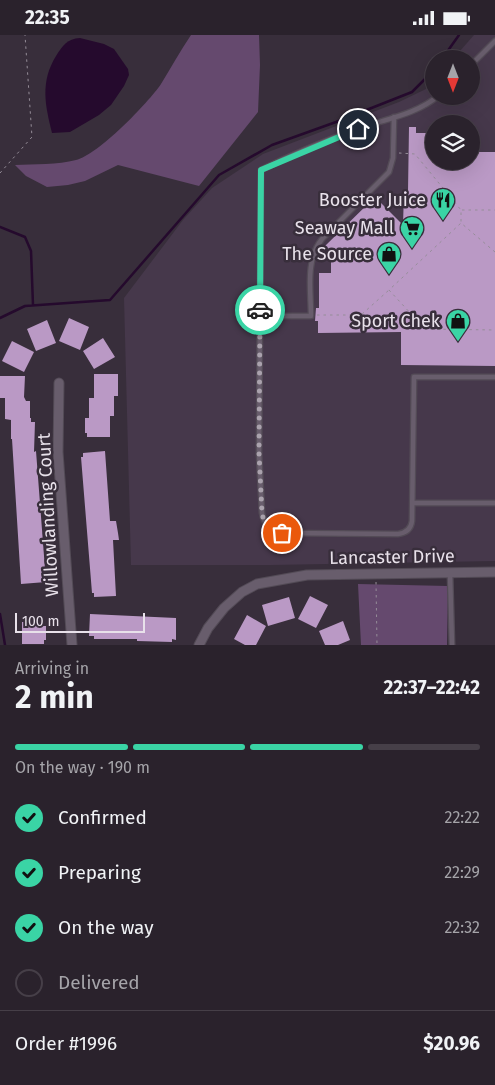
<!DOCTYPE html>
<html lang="en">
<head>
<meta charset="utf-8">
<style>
	:root { --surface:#2a222c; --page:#362f38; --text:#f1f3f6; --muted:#a5a4a9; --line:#463f48; --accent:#3ad4a5 }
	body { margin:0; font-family:"Fira Sans",sans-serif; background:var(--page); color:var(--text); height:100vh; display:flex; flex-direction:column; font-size:19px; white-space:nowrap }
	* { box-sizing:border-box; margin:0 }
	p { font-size:16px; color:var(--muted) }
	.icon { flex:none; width:28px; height:28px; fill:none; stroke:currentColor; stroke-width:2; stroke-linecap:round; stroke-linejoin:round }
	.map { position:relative; height:610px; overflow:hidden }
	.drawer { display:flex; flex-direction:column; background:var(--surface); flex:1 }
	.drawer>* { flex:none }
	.needle { width:32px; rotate:180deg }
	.fabs { position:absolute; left:425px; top:15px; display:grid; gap:10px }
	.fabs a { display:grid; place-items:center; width:55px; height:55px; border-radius:50%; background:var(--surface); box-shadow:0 5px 20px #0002,0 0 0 1px var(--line); font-size:25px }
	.scale { position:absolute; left:15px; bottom:12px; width:130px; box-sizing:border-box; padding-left:5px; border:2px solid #e8e1ea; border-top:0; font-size:14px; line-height:18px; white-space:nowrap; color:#e8e1ea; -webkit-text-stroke:4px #382e3b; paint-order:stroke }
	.pin { position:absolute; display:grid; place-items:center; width:42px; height:42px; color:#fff; margin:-21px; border:2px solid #fff; border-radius:50%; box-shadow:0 1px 5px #0007 }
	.courier { position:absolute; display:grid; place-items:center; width:50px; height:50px; margin:-25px; border:4px solid #3ad4a5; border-radius:50%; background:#fff; color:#222; box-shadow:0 1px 6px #0007 }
	.head em { font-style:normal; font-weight:700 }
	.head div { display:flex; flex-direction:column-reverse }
	.head { display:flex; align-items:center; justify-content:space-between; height:85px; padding:0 15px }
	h1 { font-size:32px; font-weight:700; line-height:38px }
	.bar { display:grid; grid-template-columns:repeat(4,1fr); gap:8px 5px; align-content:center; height:60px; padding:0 15px }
	.bar i { height:6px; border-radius:4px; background:var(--line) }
	.bar .selected { background:var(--accent) }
	.bar p { grid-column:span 4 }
	.line { display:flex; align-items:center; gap:12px; padding:0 15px; border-top:1px solid var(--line) }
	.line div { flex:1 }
	ol { padding:0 15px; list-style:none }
	li { display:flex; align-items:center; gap:15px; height:55px }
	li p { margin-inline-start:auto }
	li .icon { padding:5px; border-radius:50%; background:var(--accent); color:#111; stroke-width:4 }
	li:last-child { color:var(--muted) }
	li i { width:28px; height:28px; border:2px solid var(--line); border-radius:50% }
	.status { display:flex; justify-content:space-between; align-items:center; height:35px; padding:0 25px; background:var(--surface); direction:ltr }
	.status svg { height:14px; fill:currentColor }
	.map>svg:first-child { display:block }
	.built { fill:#46384b; fill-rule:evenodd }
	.green { fill:#65496e }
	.water { fill:#250a2d }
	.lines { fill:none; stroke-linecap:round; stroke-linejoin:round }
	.stream { stroke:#250a2d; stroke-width:2.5 }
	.building { fill:#ba99c5 }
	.service-casing { stroke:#534b56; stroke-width:7 }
	.minor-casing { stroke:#534b56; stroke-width:11 }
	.path { stroke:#958d98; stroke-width:1; stroke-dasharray:2.5 4; stroke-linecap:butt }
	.service { stroke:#685d6c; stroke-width:4.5 }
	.minor { stroke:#685d6c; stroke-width:9 }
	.done { stroke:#aaa2ad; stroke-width:5; stroke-dasharray:0 9 }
	.route { stroke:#3ad4a5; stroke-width:6 }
	.labels { text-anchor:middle; stroke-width:5; stroke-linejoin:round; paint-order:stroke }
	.poi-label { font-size:18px; fill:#e8e1ea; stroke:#382e3b; text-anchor:end }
	.street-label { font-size:18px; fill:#e8e1ea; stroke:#382e3b }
</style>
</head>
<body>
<div class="status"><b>22:35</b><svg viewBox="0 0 49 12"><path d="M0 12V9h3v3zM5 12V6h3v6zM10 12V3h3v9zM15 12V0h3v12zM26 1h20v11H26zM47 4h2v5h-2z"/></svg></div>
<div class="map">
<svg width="495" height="610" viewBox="0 0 495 610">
	<rect width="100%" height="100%" fill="#382e3b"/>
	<path class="built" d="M474,0H495V526L271,530H131L124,263L183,185L212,153L263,119L399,67L426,54L434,45V61H471V24H453ZM434,89H471V126H434Z"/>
	<path class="green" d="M191,0H259L260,30L258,77L199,151L118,130L85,146L68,150L47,152L26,141L15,130C34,129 58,130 76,125C98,120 148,68 161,49C171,33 180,16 191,0Z
		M358,549L448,551L447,610H361Z"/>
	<path class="water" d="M80,3L104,9L114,14L128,34L129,40L124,51L111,70L99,80L70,97L52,98C45,70 40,47 56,21C63,10 67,4 80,3Z"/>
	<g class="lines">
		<path class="stream" d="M442,24L459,0
			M0,192L25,202L31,216L33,270
			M0,283L25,271L110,265L219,140L272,110L336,87L412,57L434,35
			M0,579L5,610"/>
	</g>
	<path class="building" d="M409,92H416V98H434V126H471V117H495V331L401,330V297L318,298V286H315L316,273H319V238H331V217L325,211L375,162L403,190L404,156H408Z
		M69,283L89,292L80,315L59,306Z
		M47,285L56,308L36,316L27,294Z
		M103,303L115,322L94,334L83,316Z
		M12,306L34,317L24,337L2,326Z
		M94,339H118V361H114V381H110V402H87V398H85V383H89V363H94Z
		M0,341H25L24,362L26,366H30V383H31V387H35L34,417L36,416L46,547L21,549L12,404H11V385L5,384V363H0Z
		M105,416L110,486H116L118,498L119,505H113L116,561L94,562V558H92L81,422H83V418Z
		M310,561L328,570L316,593L298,584Z
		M289,562L295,583L268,591L262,570Z
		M90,579L176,583V605L172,604V607L137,606V604H94V601H89Z
		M247,580L266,591L256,610H245L234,604Z
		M343,586L350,605L338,610H325L319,596Z
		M22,587H43V591H46V605H44V609H22Z"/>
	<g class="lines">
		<g class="service-casing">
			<path id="service" d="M471,30L495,6
				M438,61C417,79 386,84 360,93C327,105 293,119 261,135L259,418L262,478C264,490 271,497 284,498L398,499C406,498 411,494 412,486L414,342H495
				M260,281H311C311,256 305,225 322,204L389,137L393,123L394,82
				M413,468H495
				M450,538L452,610"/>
		</g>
		<g class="minor-casing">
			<path id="minor" d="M59,348L58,417L72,610
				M199,610L208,593L224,573L242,557L257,549L307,540L495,537"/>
		</g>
		<path class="path" d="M399,118L415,119L461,175V187
			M0,138L32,102L25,0
			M462,175H495
			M495,217L461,188L389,255L425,294L495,295
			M317,280H361L389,255
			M376,547L377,610"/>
		<use href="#service" class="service"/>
		<use href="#minor" class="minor"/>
	</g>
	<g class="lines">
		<path class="done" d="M260,275L259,418L262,478C264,490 270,496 282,498"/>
		<path class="route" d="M260,275L261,135L358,94"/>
	</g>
	<defs>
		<g id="restaurant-pin" transform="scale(1.25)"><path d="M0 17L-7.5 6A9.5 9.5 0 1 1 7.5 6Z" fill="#3ad4a5" stroke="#382e3b"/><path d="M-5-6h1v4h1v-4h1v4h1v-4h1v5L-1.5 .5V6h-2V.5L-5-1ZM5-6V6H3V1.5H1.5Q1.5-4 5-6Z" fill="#111"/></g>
		<g id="supermarket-pin" transform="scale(1.25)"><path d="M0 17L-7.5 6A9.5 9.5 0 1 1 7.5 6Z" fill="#3ad4a5" stroke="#382e3b"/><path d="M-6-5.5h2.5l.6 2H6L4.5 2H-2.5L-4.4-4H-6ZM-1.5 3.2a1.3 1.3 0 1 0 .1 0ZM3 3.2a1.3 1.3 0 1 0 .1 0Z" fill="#111"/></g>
		<g id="shop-pin" transform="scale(1.25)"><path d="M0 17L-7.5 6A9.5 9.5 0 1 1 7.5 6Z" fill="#3ad4a5" stroke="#382e3b"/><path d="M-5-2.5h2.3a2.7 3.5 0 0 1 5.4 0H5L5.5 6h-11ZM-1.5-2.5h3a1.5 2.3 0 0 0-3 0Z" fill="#111"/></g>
	</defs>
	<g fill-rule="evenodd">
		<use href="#restaurant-pin" x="443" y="165"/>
		<use href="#supermarket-pin" x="412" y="193"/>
		<use href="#shop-pin" x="389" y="219"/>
		<use href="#shop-pin" x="458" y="286"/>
	</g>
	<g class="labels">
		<g class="poi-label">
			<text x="426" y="171">Booster Juice</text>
			<text x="394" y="199">Seaway Mall</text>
			<text x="372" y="225">The Source</text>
			<text x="440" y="292">Sport Chek</text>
		</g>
		<g class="street-label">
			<text transform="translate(48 480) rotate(-93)" y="6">Willowlanding Court</text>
			<text transform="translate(392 522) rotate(-1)" y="6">Lancaster Drive</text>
		</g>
	</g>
</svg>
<div class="fabs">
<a><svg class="needle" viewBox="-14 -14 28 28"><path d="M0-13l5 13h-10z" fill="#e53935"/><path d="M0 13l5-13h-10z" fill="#a5a4a9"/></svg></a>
<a><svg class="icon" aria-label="layers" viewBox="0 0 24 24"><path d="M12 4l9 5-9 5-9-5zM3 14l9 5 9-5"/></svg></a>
</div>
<div class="scale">100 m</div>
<div class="pin" style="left:282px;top:498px;background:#ea580c"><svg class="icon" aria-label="bag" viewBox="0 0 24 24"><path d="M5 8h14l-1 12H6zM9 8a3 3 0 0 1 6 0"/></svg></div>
<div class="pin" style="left:358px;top:94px;background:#1f2937"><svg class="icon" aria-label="home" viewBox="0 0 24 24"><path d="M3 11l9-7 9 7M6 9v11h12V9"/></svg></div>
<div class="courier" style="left:260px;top:275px"><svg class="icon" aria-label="car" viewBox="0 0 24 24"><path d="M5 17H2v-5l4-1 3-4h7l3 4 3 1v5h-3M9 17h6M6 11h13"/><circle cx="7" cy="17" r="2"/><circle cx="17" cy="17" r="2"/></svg></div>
</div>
<section class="drawer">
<div class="head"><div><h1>2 min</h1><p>Arriving in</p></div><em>22:37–22:42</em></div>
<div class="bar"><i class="selected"></i><i class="selected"></i><i class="selected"></i><i></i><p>On the way · 190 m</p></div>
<ol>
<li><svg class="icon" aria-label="check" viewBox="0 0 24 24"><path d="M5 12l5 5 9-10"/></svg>Confirmed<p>22:22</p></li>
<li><svg class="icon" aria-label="check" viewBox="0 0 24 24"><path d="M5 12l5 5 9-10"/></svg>Preparing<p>22:29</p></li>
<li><svg class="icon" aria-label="check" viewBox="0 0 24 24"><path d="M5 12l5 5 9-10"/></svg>On the way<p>22:32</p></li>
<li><i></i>Delivered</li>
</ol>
<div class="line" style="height:65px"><div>Order #1996</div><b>$20.96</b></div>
</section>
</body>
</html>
